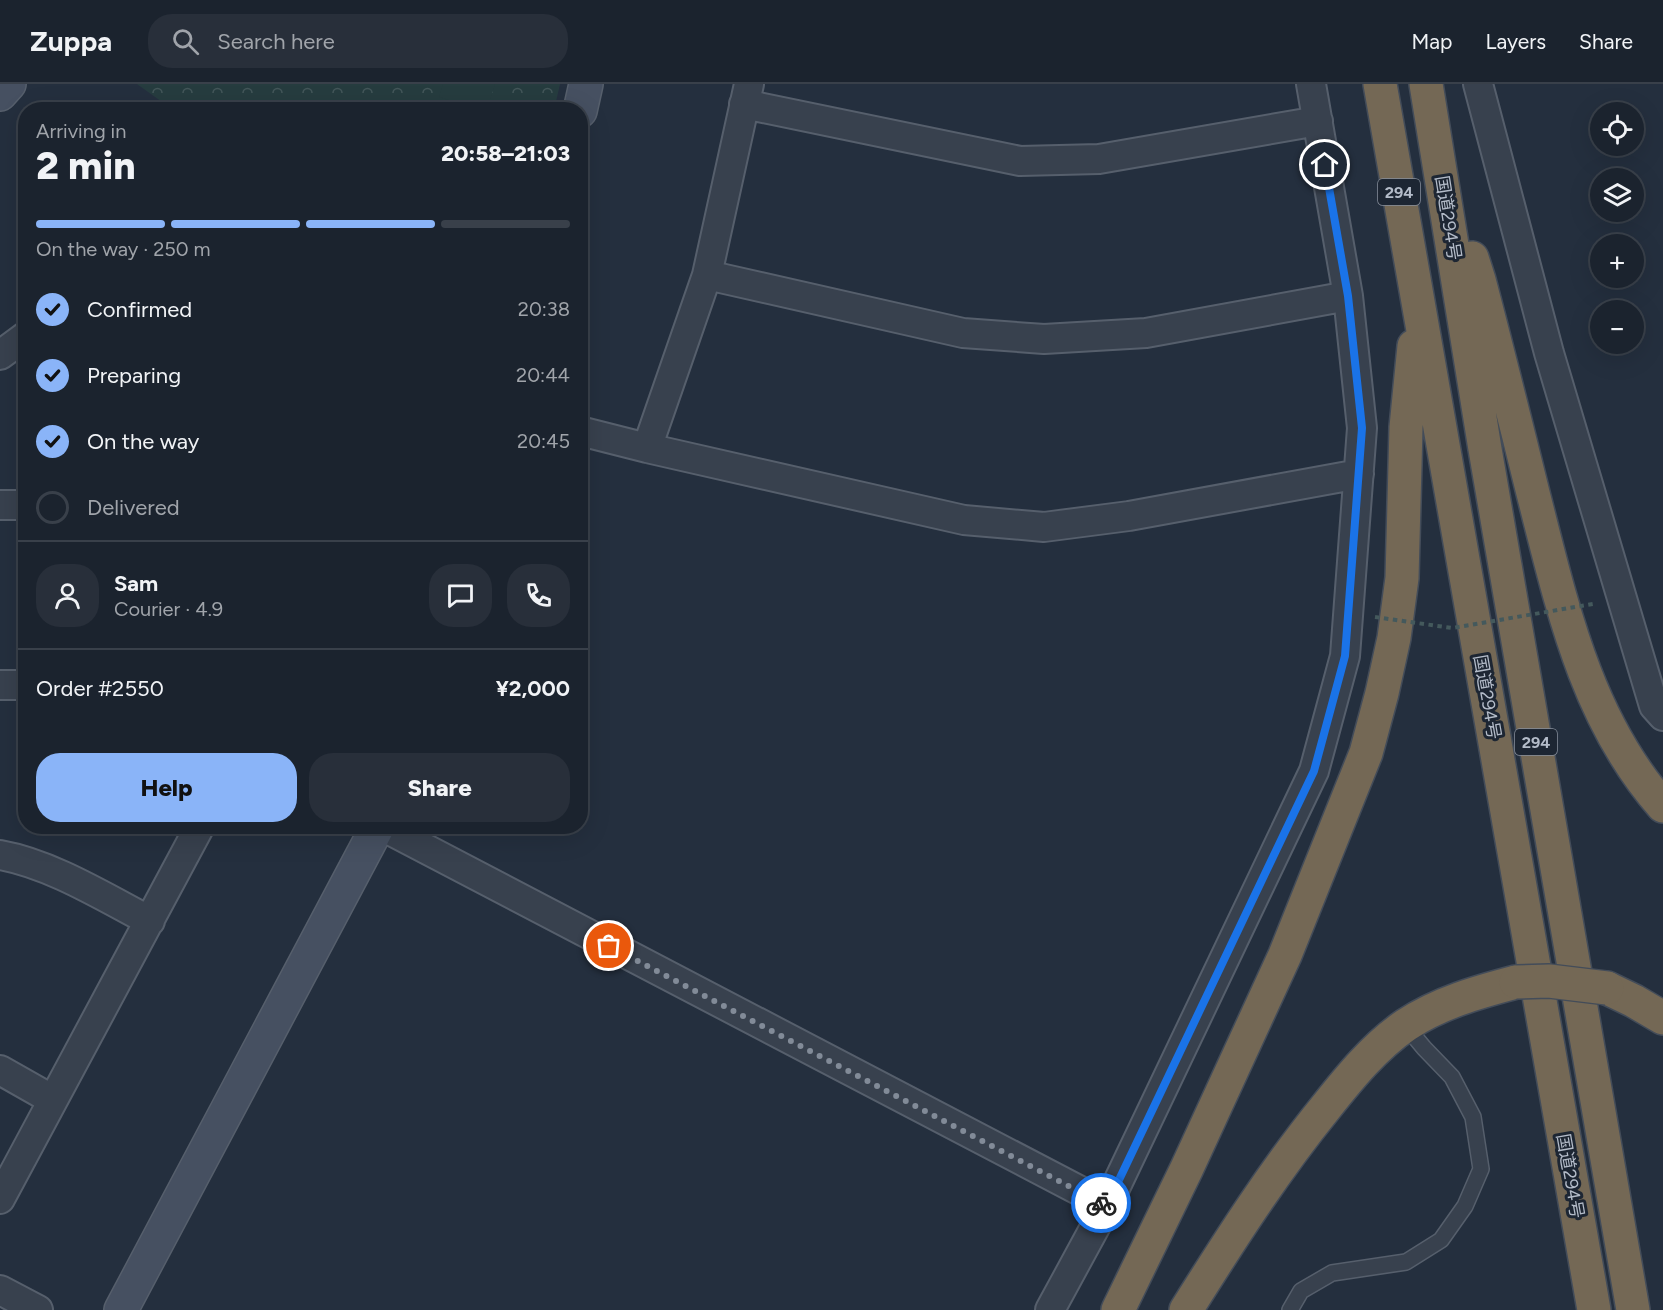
<!DOCTYPE html>
<html lang="en">
<head>
<meta charset="utf-8">
<style>
	:root { --surface:#1b232e; --page:#282f3a; --text:#f1f3f6; --muted:#a0a4aa; --line:#39404a; --accent:#8ab4f8 }
	body { margin:0; font-family:Figtree,"Noto Sans JP",sans-serif; background:var(--page); color:var(--text); height:100vh; display:flex; flex-direction:column; font-size:22px; white-space:nowrap }
	* { box-sizing:border-box; margin:0 }
	p { font-size:20px; color:var(--muted) }
	.icon { flex:none; width:33px; height:33px; fill:none; stroke:currentColor; stroke-width:2; stroke-linecap:round; stroke-linejoin:round }
	.map { position:relative; flex:1; overflow:hidden }
	.panel { position:absolute; left:18px; top:18px; width:570px; height:732px; display:flex; flex-direction:column; background:var(--surface); border-radius:24px; box-shadow:0 6px 24px #0002,0 0 0 2px var(--line) }
	.panel>* { flex:none }
	.tools { position:absolute; left:1590px; top:18px; display:grid; gap:12px }
	.tools a { display:grid; place-items:center; width:54px; height:54px; border-radius:50%; background:var(--surface); box-shadow:0 6px 24px #0002,0 0 0 2px var(--line); font-size:30px }
	.pin { position:absolute; display:grid; place-items:center; width:51px; height:51px; color:#fff; margin:-26px; border:3px solid #fff; border-radius:50%; box-shadow:0 2px 6px #0007 }
	.courier { position:absolute; display:grid; place-items:center; width:60px; height:60px; margin:-30px; border:4px solid #1a73e8; border-radius:50%; background:#fff; color:#222; box-shadow:0 2px 8px #0007 }
	.head em { font-style:normal; font-weight:800 }
	.head div { display:flex; flex-direction:column-reverse }
	.head { display:flex; align-items:center; justify-content:space-between; height:102px; padding:0 18px }
	h1 { font-size:39px; font-weight:800; line-height:45px }
	.bar { display:grid; grid-template-columns:repeat(4,1fr); gap:9px 6px; align-content:center; height:72px; padding:0 18px }
	.bar i { height:8px; border-radius:4px; background:var(--line) }
	.bar .selected { background:var(--accent) }
	.bar p { grid-column:span 4 }
	.line { display:flex; align-items:center; gap:15px; padding:0 18px; border-top:2px solid var(--line) }
	.line div { flex:1 }
	.round { display:grid; place-items:center; flex:none; width:63px; height:63px; border-radius:24px; background:var(--page) }
	ol { padding:0 18px; list-style:none }
	li { display:flex; align-items:center; gap:18px; height:66px }
	li p { margin-inline-start:auto }
	li .icon { padding:6px; border-radius:50%; background:var(--accent); color:#111; stroke-width:4 }
	li:last-child { color:var(--muted) }
	li i { width:33px; height:33px; border:3px solid var(--line); border-radius:50% }
	.primary-button { display:flex; gap:12px; margin-top:auto; padding:12px 18px }
	.primary-button a { flex:1; height:69px; border-radius:24px; background:var(--accent); color:#111; font-size:24px; font-weight:800; line-height:69px; text-align:center }
	.primary-button a+a { background:var(--page); color:var(--text) }
	header { display:flex; align-items:center; gap:36px; box-sizing:border-box; height:84px; padding:0 30px; background:var(--surface); border-bottom:2px solid var(--line) }
	header strong { font-size:28px }
	nav { display:flex; gap:33px; margin-inline-start:auto; font-size:21px }
	.search { width:420px; height:54px; background:var(--page); display:flex; align-items:center; gap:15px; box-sizing:border-box; padding:0 21px; border-radius:24px; color:var(--muted); font-size:22px }
	.map>svg:first-child { display:block }
	.park { fill:url(#park-crowns) }
	.garden { fill:#263c3f }
	.lines { fill:none; stroke-linecap:round; stroke-linejoin:round }
	.lane-casing { stroke:#565f6c; stroke-width:18 }
	.street-casing { stroke:#565f6c; stroke-width:32 }
	.secondary-casing { stroke:#565f6c; stroke-width:36 }
	.highway-casing { stroke:#434c59; stroke-width:36 }
	.lane { stroke:#38414e; stroke-width:15 }
	.street { stroke:#38414e; stroke-width:28 }
	.secondary { stroke:#465061; stroke-width:33 }
	.highway { stroke:#746855; stroke-width:33 }
	.highway-bridge-casing { stroke:#434c59; stroke-width:36; stroke-linecap:butt }
	.path-bridge { stroke:#44595c; stroke-width:4; stroke-dasharray:4.5 4.5; stroke-linecap:butt }
	.highway-bridge { stroke:#746855; stroke-width:33 }
	.done { stroke:#828b98; stroke-width:6; stroke-dasharray:0 10.8 }
	.route { stroke:#1a73e8; stroke-width:8 }
	.labels { text-anchor:middle; stroke-width:6; stroke-linejoin:round; paint-order:stroke }
	.shield { fill:#1d2633; stroke:#878f9c; stroke-width:1.5 }
	.shield-label { font-size:16px; font-weight:bold; fill:#b4bcc9 }
	.street-label { font-size:18px; fill:#b4bcc9; stroke:#1d2633 }
</style>
</head>
<body>
<header>
<strong>Zuppa</strong>
<div class="search"><svg class="icon" aria-label="search" viewBox="0 0 24 24"><circle cx="10" cy="10" r="6"/><path d="M15 15l6 6"/></svg>Search here</div>
<nav><a>Map</a><a>Layers</a><a>Share</a></nav>
</header>
<div class="map">
<svg width="1663" height="1226" viewBox="0 0 1663 1226">
	<defs>
		<pattern id="park-crowns" width="20" height="18" patternUnits="userSpaceOnUse" patternTransform="scale(1.5)"><rect width="20" height="18" fill="#263c3f"/><path d="M2 6a3 3 0 1 1 6 0M12 15a3 3 0 1 1 6 0" fill="none" stroke="#435659"/></pattern>
	</defs>
	<rect width="100%" height="100%" fill="#242f3e"/>
	<path class="park" d="M137,0H560L554,26L172,25Z"/>
	<path class="garden" d="M443,0H495L487,25L483,26L439,13Z"/>
	<g class="lines">
		<g class="lane-casing">
			<path id="lane" d="M1290,1226L1301,1207L1332,1189L1406,1178L1441,1156L1465,1122L1481,1085L1473,1033L1452,993L1424,964L1405,941"/>
		</g>
		<g class="street-casing">
			<path id="street" d="M1478,0L1549,269L1654,622L1663,632
				M744,20L1020,77L1099,75L1318,37
				M707,191L963,249L1044,255L1146,249L1348,212
				M0,271L26,252
				M580,347L647,364L964,436L1044,443L1129,432L1359,390
				M647,364L707,191L749,0
				M0,421H26
				M0,601H26
				M382,742L1107,1121
				M0,771C51,780 104,813 150,837
				M0,986L53,1016
				M0,1115L200,742
				M0,1206L38,1226
				M1050,1226L1107,1121L1314,687L1345,572L1362,344L1348,212L1311,0"/>
		</g>
		<g class="secondary-casing">
			<path id="secondary" d="M0,10L9,0
				M580,27L586,0
				M121,1226L378,742"/>
		</g>
		<g class="highway-casing">
			<path id="highway" d="M1380,0L1594,1226
				M1426,0L1485,365L1633,1226
				M1472,174L1479,196C1498,268 1516,341 1534,413C1562,522 1586,635 1663,722
				M1607,904L1634,917L1663,934
				M1118,1226L1187,1084L1285,871L1366,669L1382,609L1394,554L1402,494L1406,343L1414,262
				M1186,1226C1230,1156 1274,1087 1326,1023C1349,994 1375,962 1406,941C1439,919 1478,908 1516,898"/>
		</g>
		<use href="#lane" class="lane"/>
		<use href="#street" class="street"/>
		<use href="#secondary" class="secondary"/>
		<use href="#highway" class="highway"/>
		<g class="highway-bridge-casing">
			<path id="highway-bridge" d="M1516,898L1549,897L1607,904"/>
		</g>
		<path class="path-bridge" d="M1375,533L1452,544L1593,520"/>
		<use href="#highway-bridge" class="highway-bridge"/>
	</g>
	<g class="lines">
		<path class="done" d="M609,862L1101,1119"/>
		<path class="route" d="M1101,1119L1107,1121L1314,687L1345,572L1362,344L1348,212L1325,81"/>
	</g>
	<g class="labels">
		<g class="shield">
			<rect x="1378" y="95" width="42" height="26" rx="4.5"/>
			<rect x="1515" y="645" width="42" height="26" rx="4.5"/>
		</g>
		<g class="shield-label">
			<text x="1399" y="114">294</text>
			<text x="1536" y="664">294</text>
		</g>
		<g class="street-label">
			<text transform="translate(1448 134) rotate(81)" y="6">国道294号</text>
			<text transform="translate(1487 613) rotate(80)" y="6">国道294号</text>
			<text transform="translate(1570 1092) rotate(80)" y="6">国道294号</text>
		</g>
	</g>
</svg>
<div class="tools">
<a><svg class="icon" aria-label="locate" viewBox="0 0 24 24"><circle cx="12" cy="12" r="6"/><path d="M12 2v4M12 18v4M2 12h4M18 12h4"/></svg></a>
<a><svg class="icon" aria-label="layers" viewBox="0 0 24 24"><path d="M12 4l9 5-9 5-9-5zM3 14l9 5 9-5"/></svg></a>
<a>+</a>
<a>−</a>
</div>
<div class="pin" style="left:609px;top:862px;background:#ea580c"><svg class="icon" aria-label="bag" viewBox="0 0 24 24"><path d="M5 8h14l-1 12H6zM9 8a3 3 0 0 1 6 0"/></svg></div>
<div class="pin" style="left:1325px;top:81px;background:#1f2937"><svg class="icon" aria-label="home" viewBox="0 0 24 24"><path d="M3 11l9-7 9 7M6 9v11h12V9"/></svg></div>
<div class="courier" style="left:1101px;top:1119px"><svg class="icon" aria-label="bike" viewBox="0 0 24 24"><circle cx="6" cy="16" r="4"/><circle cx="18" cy="16" r="4"/><path d="M6 16l4-8h5l3 8M10 8l3 8H6M13 5h3"/></svg></div>
<section class="panel">
<div class="head"><div><h1>2 min</h1><p>Arriving in</p></div><em>20:58–21:03</em></div>
<div class="bar"><i class="selected"></i><i class="selected"></i><i class="selected"></i><i></i><p>On the way · 250 m</p></div>
<ol>
<li><svg class="icon" aria-label="check" viewBox="0 0 24 24"><path d="M5 12l5 5 9-10"/></svg>Confirmed<p>20:38</p></li>
<li><svg class="icon" aria-label="check" viewBox="0 0 24 24"><path d="M5 12l5 5 9-10"/></svg>Preparing<p>20:44</p></li>
<li><svg class="icon" aria-label="check" viewBox="0 0 24 24"><path d="M5 12l5 5 9-10"/></svg>On the way<p>20:45</p></li>
<li><i></i>Delivered</li>
</ol>
<div class="line" style="height:108px"><a class="round"><svg class="icon" aria-label="person" viewBox="0 0 24 24"><circle cx="12" cy="8" r="4"/><path d="M4 21q1-7 8-7t8 7"/></svg></a><div><b>Sam</b><p>Courier · 4.9</p></div><a class="round"><svg class="icon" aria-label="chat" viewBox="0 0 24 24"><path d="M4 5h16v11H9l-5 4z"/></svg></a><a class="round"><svg class="icon" aria-label="phone" viewBox="0 0 24 24"><path d="M5 4h4l2 5-3 2q2 4 5 5l2-3 5 2v4C11 20 4 13 5 4z"/></svg></a></div>
<div class="line" style="height:78px"><div>Order #2550</div><b>¥2,000</b></div>
<div class="primary-button"><a>Help</a><a>Share</a></div>
</section>
</div>
</body>
</html>
